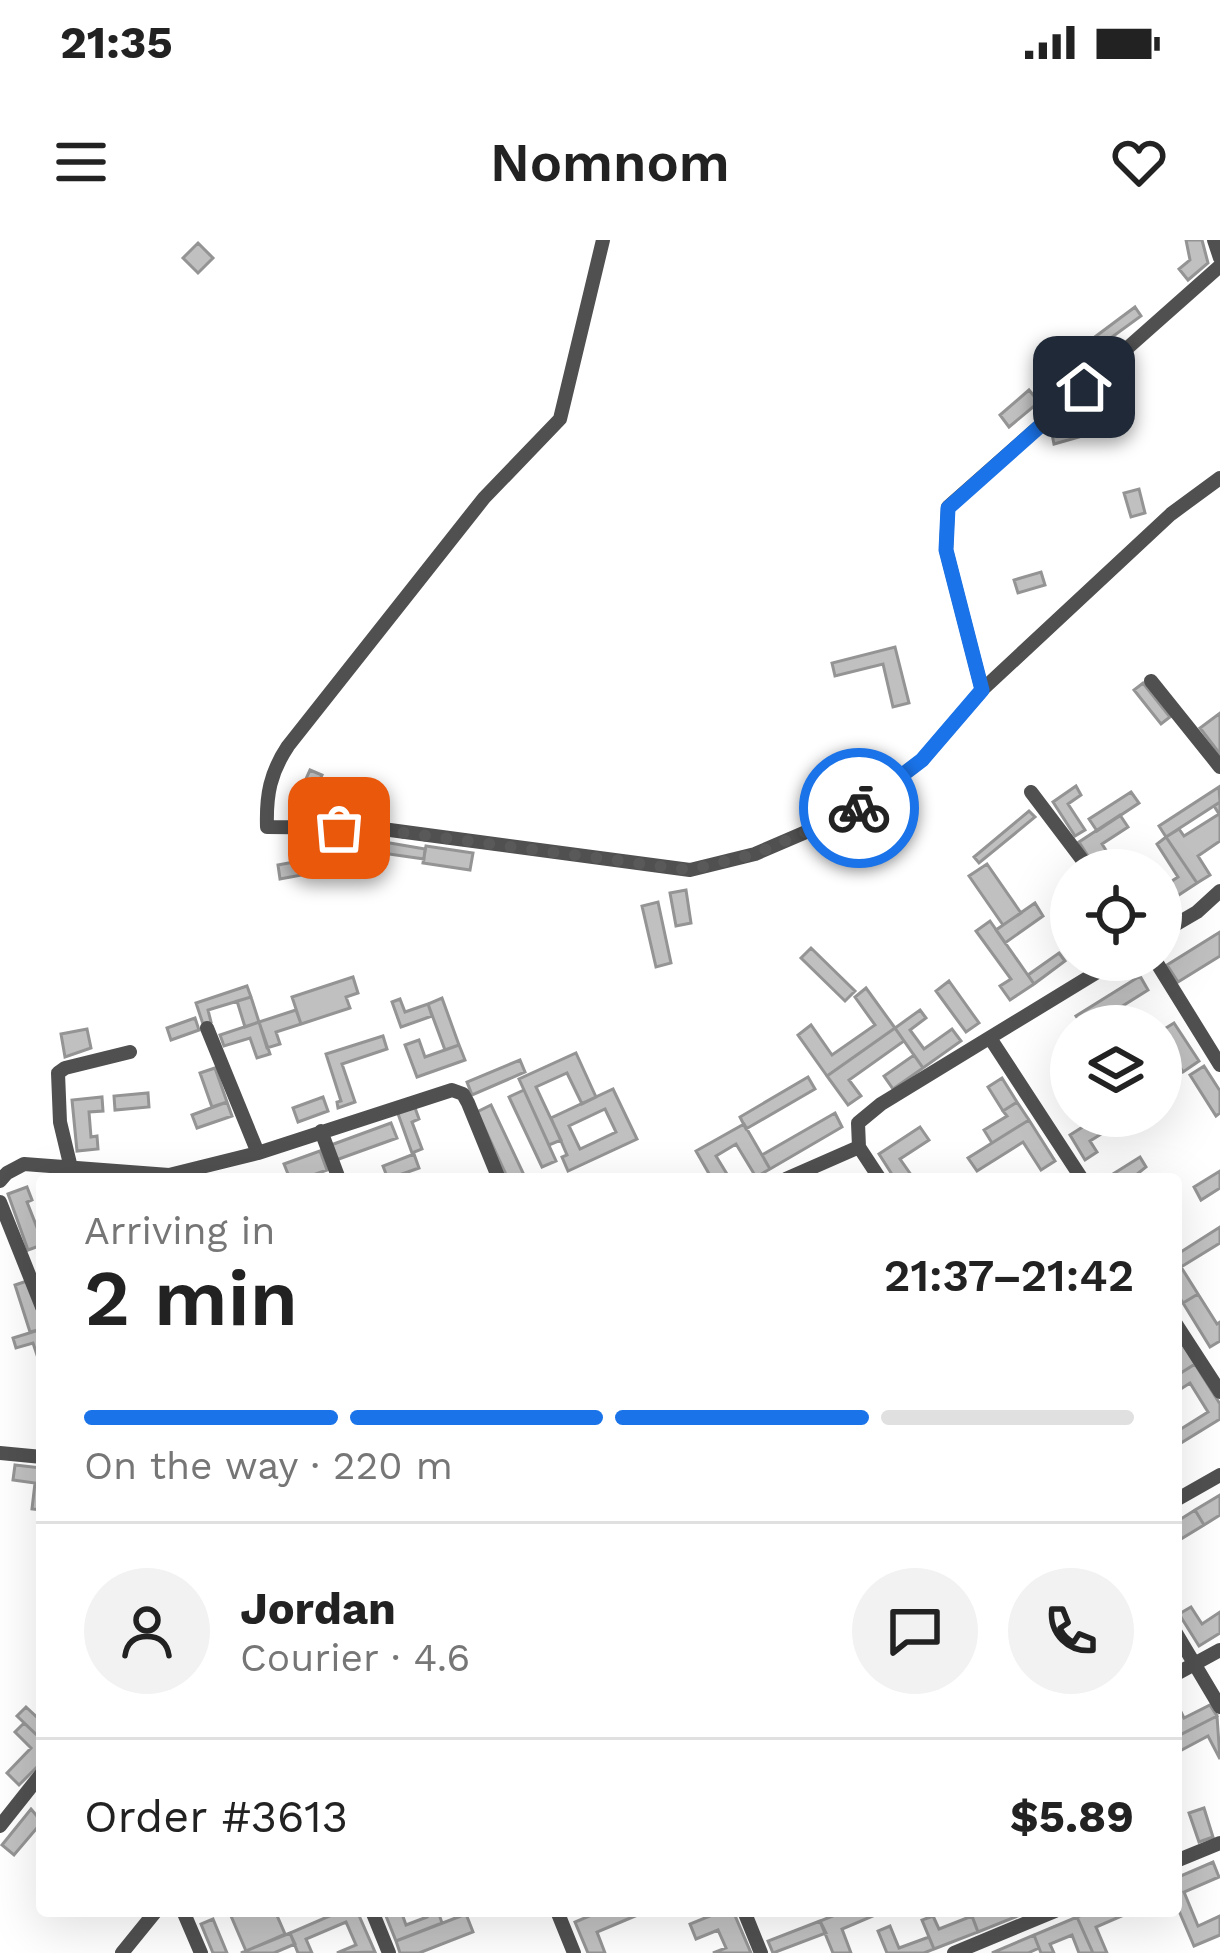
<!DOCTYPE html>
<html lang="en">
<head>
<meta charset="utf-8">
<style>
	:root { --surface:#fff; --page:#f2f2f2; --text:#222; --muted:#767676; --line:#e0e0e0; --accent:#1a73e8 }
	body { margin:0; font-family:"Work Sans",sans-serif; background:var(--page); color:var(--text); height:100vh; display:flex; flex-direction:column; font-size:45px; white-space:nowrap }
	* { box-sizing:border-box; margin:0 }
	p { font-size:39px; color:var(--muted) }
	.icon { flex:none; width:66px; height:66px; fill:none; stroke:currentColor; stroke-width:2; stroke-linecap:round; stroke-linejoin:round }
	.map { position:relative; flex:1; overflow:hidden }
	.sheet { position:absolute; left:36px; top:933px; width:1146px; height:744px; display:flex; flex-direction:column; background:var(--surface); border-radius:12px; box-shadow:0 12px 48px #0002 }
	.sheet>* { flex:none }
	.fabs { position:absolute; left:1050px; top:609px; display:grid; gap:24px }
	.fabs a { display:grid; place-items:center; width:132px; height:132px; border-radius:50%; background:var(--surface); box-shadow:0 12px 48px #0002; font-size:60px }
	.pin { position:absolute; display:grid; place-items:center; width:102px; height:102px; color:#fff; margin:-51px; border-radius:24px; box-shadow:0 6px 18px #0006 }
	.courier { position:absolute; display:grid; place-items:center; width:120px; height:120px; margin:-60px; border:9px solid #1a73e8; border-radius:50%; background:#fff; color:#222; box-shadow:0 3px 15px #0007 }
	.head em { font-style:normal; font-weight:600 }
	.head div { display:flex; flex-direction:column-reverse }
	.head { display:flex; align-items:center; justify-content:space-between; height:204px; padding:0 48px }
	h1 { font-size:78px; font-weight:600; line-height:90px }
	.bar { display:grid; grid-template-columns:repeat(4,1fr); gap:18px 12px; align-content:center; height:144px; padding:0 48px }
	.bar i { height:15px; border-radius:9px; background:var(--line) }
	.bar .on { background:var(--accent) }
	.bar p { grid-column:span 4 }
	.line { display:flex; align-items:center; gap:30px; padding:0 48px; border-top:3px solid var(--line) }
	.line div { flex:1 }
	.round { display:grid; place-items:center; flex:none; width:126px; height:126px; border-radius:63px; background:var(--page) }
	.status { display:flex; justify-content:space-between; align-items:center; height:84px; padding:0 60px; background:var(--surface); direction:ltr }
	.status svg { height:33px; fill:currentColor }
	header { display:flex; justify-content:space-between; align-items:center; height:156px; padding:0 48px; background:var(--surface); font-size:54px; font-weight:600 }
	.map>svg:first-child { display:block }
	.building { fill:#c0c0c0; stroke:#949494; stroke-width:3; fill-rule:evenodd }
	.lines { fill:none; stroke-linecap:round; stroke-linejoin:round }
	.street { stroke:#505050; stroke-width:14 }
	.done { stroke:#595959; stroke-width:12; stroke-dasharray:0 21.6 }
	.route { stroke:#1a73e8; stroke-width:15 }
</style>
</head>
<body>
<div class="status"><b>21:35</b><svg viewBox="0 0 49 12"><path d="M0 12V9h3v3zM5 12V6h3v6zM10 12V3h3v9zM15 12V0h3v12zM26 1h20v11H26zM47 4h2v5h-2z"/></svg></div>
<header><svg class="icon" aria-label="menu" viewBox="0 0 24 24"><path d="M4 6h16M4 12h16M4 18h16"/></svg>Nomnom<svg class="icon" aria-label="heart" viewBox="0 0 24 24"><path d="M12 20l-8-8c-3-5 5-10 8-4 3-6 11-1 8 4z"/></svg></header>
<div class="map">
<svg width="1220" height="1713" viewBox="0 0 1220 1713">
	<rect width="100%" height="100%" fill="#fff"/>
	<path class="building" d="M1186,0H1202L1208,23L1188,40L1179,29L1190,20Z
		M198,3L213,18L198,33L183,18Z
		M1135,67L1141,76L1086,116L1080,108Z
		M1114,129L1124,142L1109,154L1117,186L1101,189L1091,147Z
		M1029,150L1039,162L1009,187L1000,175Z
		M1072,173L1079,197L1054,204L1052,194L1066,190L1062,175Z
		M1139,249L1145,273L1131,277L1124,253Z
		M1041,332L1045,345L1018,353L1014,340Z
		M895,407L909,463L893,467L883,424L835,436L832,423Z
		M1143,443L1170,477L1161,484L1134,450Z
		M1220,473V514L1200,488Z
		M310,530L322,535L304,575L292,570Z
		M1076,546L1081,555L1068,564L1085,590L1075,596L1053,562Z
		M1219,547L1220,562L1166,597L1159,586Z
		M1131,552L1139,563L1097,591L1089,579Z
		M1220,562V601L1198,616L1210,635L1197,643L1166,597L1179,589L1184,596L1219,574L1214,566Z
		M1029,571L1035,577L979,623L974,617Z
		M1120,575L1128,587L1102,604L1118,629L1097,630L1079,602Z
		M1166,597L1197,643L1168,662L1161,648L1178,637L1157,604Z
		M384,602L425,609L424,619L382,613Z
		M426,606L473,613L470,630L423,623Z
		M373,607L376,621L280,639L278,625Z
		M987,624L1021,673L1003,685L969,636Z
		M686,650L691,683L676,686L670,653Z
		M658,662L671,723L656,727L642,666Z
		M1035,663L1043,676L1005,703L996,690Z
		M990,681L1034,744L1010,760L1000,746L1011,739L976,691Z
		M1220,692V716L1178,742L1167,725Z
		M811,708L855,751L845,761L801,718Z
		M1059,713L1065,721L1034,744L1028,735Z
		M1140,736L1148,750L1097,782L1100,786H1083L1076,776Z
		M353,737L358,753L346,757L350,768L301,784L292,757Z
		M949,741L979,783L966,792L936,751Z
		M247,746L251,757L208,770L211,782L203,784L196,763Z
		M866,748L895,788L827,836L798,795L811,785L832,815L875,785L855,757Z
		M251,757L259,782L245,787L237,761Z
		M442,758L459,805L445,810L428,764Z
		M400,759L405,772L428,764L432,776L401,787L392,762Z
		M296,770L301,784L276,792L280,804L267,808L259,782Z
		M920,770L926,778L910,790L924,809L952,789L961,801L923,828L895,788Z
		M195,778L199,790L171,800L167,788Z
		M259,782L270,814L257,818L250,798L224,806L220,795Z
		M1174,783L1199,821L1183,832L1165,804L1161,807V791Z
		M895,788L904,801L849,840L861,856L848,865L827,836Z
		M87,789L91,808L65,817L61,794Z
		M383,796L387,809L342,824L355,862L338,868L337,862L341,861L326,814Z
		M419,800L425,817L459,805L465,820L417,837L405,805Z
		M576,813L596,857L582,864L567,833L536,847L561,900L549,905L519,839Z
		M914,815L923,828L893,849L884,836Z
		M520,820L525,832L472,855L467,842Z
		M1204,826L1220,851V873L1216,876L1190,835Z
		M215,828L227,862L212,867L200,833Z
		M808,837L815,849L746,889L740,877Z
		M1002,838L1017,862L1003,871L988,847Z
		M613,849L637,899L568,931L562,917L567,915L551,878ZM605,869L616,892L580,909L569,886Z
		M524,850L556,921L542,927L509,857Z
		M148,853L149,867L115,870L114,856Z
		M102,857L103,871L89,872L91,897L97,896L98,909L77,911L72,860Z
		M323,857L328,871L298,882L293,868Z
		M227,862L232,876L197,888L192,875Z
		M1017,862L1029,880L992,903L984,890L1007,876L1003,871Z
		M414,865L419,879L412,882L422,909L412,913L397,871Z
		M491,865L524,935L515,939H508L477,872Z
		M835,873L842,887L770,929L762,915Z
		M1100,876L1111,888L1090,901L1097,912L1085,920L1070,895Z
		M1029,880L1055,921L1041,930L1023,902L977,931L968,918Z
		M391,883L397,898L336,920L331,905Z
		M744,884L770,929L756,937L736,904L716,916L730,939H712L696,911Z
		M920,887L929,900L900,919L914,939H895L879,914Z
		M320,911L327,930L302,939H290L284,924Z
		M414,914L419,928L388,939L383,926Z
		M1140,917L1146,927L1131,939H1105Z
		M1220,931V948L1201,960L1194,947Z
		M27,947L32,960L27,962L38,990L42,989V1005L28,1010L8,954Z
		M1220,987V1003L1181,1027L1198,1054L1183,1063L1176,1052V1015Z
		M30,1040L42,1089L30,1092L15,1045Z
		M1198,1054L1217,1084L1220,1082V1101L1210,1107L1183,1063Z
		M42,1089V1130L33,1103L16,1108L13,1098Z
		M1176,1093L1195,1124L1176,1136Z
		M1195,1124L1220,1164V1179L1176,1206V1192L1208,1172L1190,1143L1176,1152V1136Z
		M15,1225L42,1228V1270L32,1269L35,1243L13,1240Z
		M1220,1255V1275L1204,1285L1195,1270Z
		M1195,1270L1204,1285L1176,1302V1282Z
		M1191,1367L1202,1384L1220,1372V1393L1199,1406L1179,1374Z
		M1176,1462L1184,1478L1210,1465L1217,1476L1176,1497Z
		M26,1467L42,1482V1500L17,1476Z
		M1217,1476L1220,1519L1208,1496L1176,1513V1497Z
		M24,1483L42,1500V1522L19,1545L7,1533L31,1508L15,1492Z
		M1204,1568L1213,1597L1199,1602L1189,1573Z
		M31,1569L42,1582L14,1615L2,1605Z
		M1213,1622L1219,1637L1184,1652L1198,1686L1220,1676V1695L1194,1706L1176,1664V1638Z
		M242,1671H275L285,1694L246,1711L231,1676Z
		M357,1671L375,1712L337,1713L356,1705L346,1682L306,1699L312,1713H298L290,1693L341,1671Z
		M384,1671H401L406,1685L427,1677L425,1671H438L442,1683L396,1701Z
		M601,1671H647L597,1692L605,1713H588L575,1682Z
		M722,1671H733L751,1713H713L726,1708L718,1690L696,1699L690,1684Z
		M845,1671H871L873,1676L842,1689L851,1713H833L820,1681Z
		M985,1671H1018L1020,1675L978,1692L972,1676Z
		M1091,1671H1122L1124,1675L1096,1687L1107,1713H1093L1077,1677Z
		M466,1674L473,1692L419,1713H400L396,1701Z
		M933,1676L939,1689L972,1676L978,1692L934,1709L922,1680Z
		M1077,1677L1093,1713H1079L1072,1695L1050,1704L1054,1713H1041L1034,1695Z
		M213,1679L227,1713H213L201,1684Z
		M820,1681L826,1693L773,1713L768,1701Z
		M890,1686L899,1708L929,1697L934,1709L924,1713H887L878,1691Z
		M290,1693L295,1704L274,1713H241Z
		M1034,1695L1039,1708L1028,1713H992Z"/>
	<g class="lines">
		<path class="street" d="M603,0L560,179L484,258L288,506C270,533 266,555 267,587L375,588L690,630L755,614L855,571L922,520L982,450L1171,274L1220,238
			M1214,0L1220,18
			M1151,441L1220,527
			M982,450L946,310L948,267L1220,26
			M1031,552L1090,630
			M1161,693L1197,672L1220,651
			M1155,720L1220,825
			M207,788L258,913
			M990,798L1082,939
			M321,891L339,939
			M859,907L880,939
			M71,928L60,882L58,833L65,828L130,812
			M170,939L169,935L258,913L452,850L463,854L468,863L499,939
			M786,939L859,907L858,883L881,864L1117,720
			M0,941L7,933L24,924L169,935
			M0,962L42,1067
			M1176,1084L1220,1152
			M0,1213L42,1217
			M1176,1260L1220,1235
			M1176,1393L1220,1467
			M1176,1434L1220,1410
			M0,1586L42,1533
			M1176,1621L1220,1603
			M183,1671L201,1713
			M372,1671L389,1713
			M557,1671L574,1713
			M744,1671L761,1713
			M122,1713L156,1671
			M954,1713L1055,1671"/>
	</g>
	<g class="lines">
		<path class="done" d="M339,588L375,589L690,630L755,614L859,568"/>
		<path class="route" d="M859,568L922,520L982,450L946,310L948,268L1084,147"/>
	</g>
</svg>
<div class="fabs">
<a><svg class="icon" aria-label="locate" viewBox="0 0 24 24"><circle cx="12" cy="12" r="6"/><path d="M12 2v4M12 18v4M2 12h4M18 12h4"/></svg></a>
<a><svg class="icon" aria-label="layers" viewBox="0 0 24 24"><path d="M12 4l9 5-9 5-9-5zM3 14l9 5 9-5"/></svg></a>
</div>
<div class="pin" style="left:339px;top:588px;background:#ea580c"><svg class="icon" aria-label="bag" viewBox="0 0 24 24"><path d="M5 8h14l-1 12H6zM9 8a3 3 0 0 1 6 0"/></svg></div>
<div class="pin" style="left:1084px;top:147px;background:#1f2937"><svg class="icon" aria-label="home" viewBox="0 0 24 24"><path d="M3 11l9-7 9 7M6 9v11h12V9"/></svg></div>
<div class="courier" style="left:859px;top:568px"><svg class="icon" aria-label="bike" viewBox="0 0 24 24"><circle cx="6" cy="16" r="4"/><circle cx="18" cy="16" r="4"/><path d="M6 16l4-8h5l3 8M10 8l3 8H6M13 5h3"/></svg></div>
<section class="sheet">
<div class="head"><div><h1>2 min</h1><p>Arriving in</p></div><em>21:37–21:42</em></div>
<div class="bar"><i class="on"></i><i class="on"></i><i class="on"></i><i></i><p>On the way · 220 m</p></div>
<div class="line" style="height:216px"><a class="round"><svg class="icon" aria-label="person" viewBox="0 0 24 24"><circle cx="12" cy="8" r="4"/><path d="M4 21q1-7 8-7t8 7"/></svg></a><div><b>Jordan</b><p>Courier · 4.6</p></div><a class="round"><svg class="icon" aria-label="chat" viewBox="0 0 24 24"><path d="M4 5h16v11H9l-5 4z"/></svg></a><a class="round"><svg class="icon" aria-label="phone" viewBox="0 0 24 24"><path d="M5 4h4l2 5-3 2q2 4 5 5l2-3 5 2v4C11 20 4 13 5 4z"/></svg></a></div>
<div class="line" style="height:156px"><div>Order #3613</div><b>$5.89</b></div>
</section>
</div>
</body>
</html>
